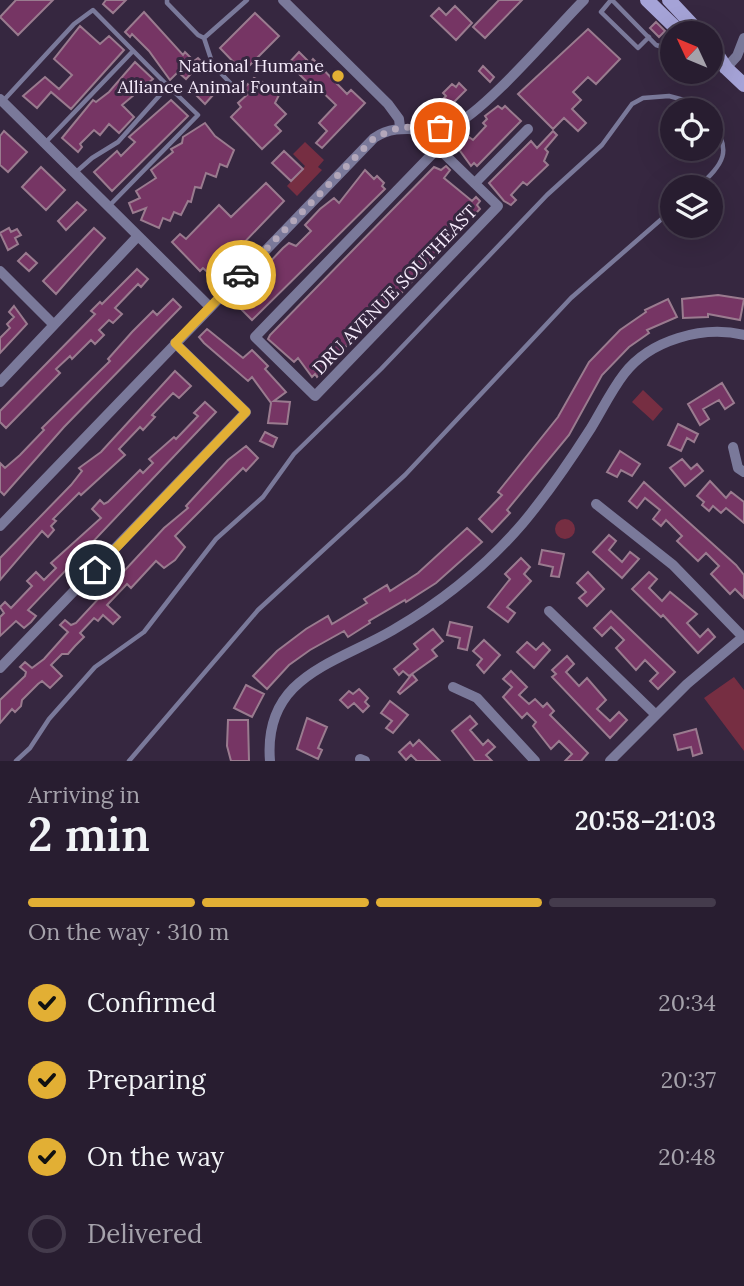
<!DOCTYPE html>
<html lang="en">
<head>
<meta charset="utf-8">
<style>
	:root { --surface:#281d30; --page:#302638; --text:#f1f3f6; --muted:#a5a2ab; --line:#443b4c; --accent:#e2af34 }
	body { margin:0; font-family:Lora,serif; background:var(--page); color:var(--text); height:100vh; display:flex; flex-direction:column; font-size:26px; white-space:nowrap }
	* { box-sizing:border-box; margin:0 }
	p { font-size:23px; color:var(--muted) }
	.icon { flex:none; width:38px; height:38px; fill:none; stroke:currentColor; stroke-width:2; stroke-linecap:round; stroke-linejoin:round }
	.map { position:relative; height:761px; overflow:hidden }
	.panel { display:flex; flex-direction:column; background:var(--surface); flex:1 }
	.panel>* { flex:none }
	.needle { width:46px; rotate:314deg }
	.fabs { position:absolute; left:660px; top:21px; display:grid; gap:14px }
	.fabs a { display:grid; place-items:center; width:63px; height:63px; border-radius:50%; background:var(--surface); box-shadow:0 7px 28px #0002,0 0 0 2px var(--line); font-size:35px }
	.pin { position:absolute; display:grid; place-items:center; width:60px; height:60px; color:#fff; margin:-30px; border:4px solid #fff; border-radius:50%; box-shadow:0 2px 7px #0007 }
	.courier { position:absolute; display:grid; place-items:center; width:70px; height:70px; margin:-35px; border:5px solid #e2af34; border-radius:50%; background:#fff; color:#222; box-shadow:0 2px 9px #0007 }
	.head em { font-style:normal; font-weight:600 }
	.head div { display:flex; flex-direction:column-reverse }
	.head { display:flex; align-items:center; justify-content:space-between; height:119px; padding:0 28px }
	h1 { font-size:46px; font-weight:600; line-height:52px }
	.bar { display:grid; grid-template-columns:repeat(4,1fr); gap:10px 7px; align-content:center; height:84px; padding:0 28px }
	.bar i { height:9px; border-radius:5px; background:var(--line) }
	.bar .on { background:var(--accent) }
	.bar p { grid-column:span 4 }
	ol { padding:0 28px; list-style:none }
	li { display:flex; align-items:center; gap:21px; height:77px }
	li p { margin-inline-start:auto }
	li .icon { padding:7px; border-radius:50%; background:var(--accent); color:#111; stroke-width:4 }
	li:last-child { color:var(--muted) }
	li i { width:38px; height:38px; border:4px solid var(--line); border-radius:50% }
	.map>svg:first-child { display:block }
	.green { fill:#762e42 }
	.building { fill:#763564; stroke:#9a7b8f; stroke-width:2 }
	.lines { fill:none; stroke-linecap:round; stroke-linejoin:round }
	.lane { stroke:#7a799a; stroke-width:4.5 }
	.street { stroke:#7a799a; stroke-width:10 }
	.secondary { stroke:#a5a3d7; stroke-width:14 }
	.done { stroke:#b3a7ba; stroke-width:7; stroke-dasharray:0 12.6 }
	.route { stroke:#e2af34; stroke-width:9 }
	.poi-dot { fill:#e2af34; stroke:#362740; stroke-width:2.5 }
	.labels { text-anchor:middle; stroke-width:6; stroke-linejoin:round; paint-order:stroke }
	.poi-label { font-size:18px; fill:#f6ecfc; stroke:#362740; text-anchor:end }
	.street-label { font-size:18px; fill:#f6ecfc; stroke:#362740 }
</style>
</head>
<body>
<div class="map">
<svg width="744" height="761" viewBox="0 0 744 761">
	<rect width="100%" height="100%" fill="#362740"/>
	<path class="green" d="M305,142L324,160L318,167L322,170L297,196L287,186L305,166L293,154Z
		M643,390L663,409L653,421L632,402Z
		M555 529a10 10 0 1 1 20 0a10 10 0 1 1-20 0Z
		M734,677L744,690V751L704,698Z"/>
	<path class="building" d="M16,0H53L18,35L0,17Z
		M106,0H126L113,13L103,4Z
		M499,0H522L485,38L473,27Z
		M455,6L472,23L456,40L431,16L439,8L446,15Z
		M144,12L183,55L185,52L194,61L198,58L202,62L186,79L178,72L170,80L149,51L132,34L130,37L125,32Z
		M255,13L279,36L243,72L220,48Z
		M656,22L665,31L659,37L650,28Z
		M80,26L100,44L109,36L124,50L71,109L51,92L37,108L23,96L45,77L59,89L72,75L54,59Z
		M588,29L620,59L596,84L588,77L573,92L581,100L572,109L586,123L578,131L564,118L553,129L518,94Z
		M299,52L310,63L313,59L347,94L351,90L365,103L322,148L316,143L327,131L319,123L336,105L314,84L312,87L295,70L292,73L286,66Z
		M135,62L153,79L122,105L134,117L119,133L109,124L100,135L94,130L80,144L82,147L78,152L62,138L93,100L96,102L109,92Z
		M483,66L494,77L490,82L479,71Z
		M254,78L281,91L275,103L286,114L275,125L281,131L262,149L231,117L241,107L238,103L249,93L244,88Z
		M459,83L466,90L450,106L443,99L446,96L443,93L452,84L456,87Z
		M201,84L213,95L205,104L193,92Z
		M171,100L188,116L112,191L94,172L117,151L121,156L135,142L129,137Z
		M498,106L502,109L505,106L521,121L477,166L474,163L471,166L458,148L469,137L473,140L486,126L483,123L487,119L485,116Z
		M205,123L215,136L234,150L227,167L220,164L216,177L206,173L201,188L195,187L191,202L188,201L181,215L174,212L170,221L163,218L159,228L141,220L146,208L133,213L129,203L140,198L136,191L156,178L151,170L173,152L171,149L182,143L183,137Z
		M4,131L27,152L8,172L0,165V136Z
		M553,131L557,135L545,149L548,152L544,161L548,165L527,185L523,182L511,195L516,200L511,205L504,201L489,183L531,141L537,148Z
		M284,151L303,169L291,181L272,163Z
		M446,166L450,170L444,178L472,201L476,197L480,201L477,205L480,209L392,303H387L317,377L315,374L312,377L298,358L294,362L268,339L270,335L434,167L441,170Z
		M41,167L65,190L46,210L22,187Z
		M365,170L374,179L377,176L384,183L382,186L385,189L252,320L233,301L283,248L289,243L296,246L311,231L305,225L320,209L334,198L339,203Z
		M266,183L284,201L212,276L203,268L200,271L172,242L180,234L186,239L219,205L231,217Z
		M77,202L86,210L66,230L58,221Z
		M9,228L11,232L17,229L21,235L15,238L18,244L8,250L0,233Z
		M94,228L105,238L56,294L43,281Z
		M26,253L37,263L29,271L18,261Z
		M137,269L148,279L141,287L138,284L115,308L122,314L113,323L109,320L99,330L104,335L95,344L91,340L72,359L70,356L56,369L60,373L6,428L0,422V411L95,314L91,311L100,302L102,304Z
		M718,295L744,299L740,320L708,314V317L683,318L682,299Z
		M173,299L181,307L64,427L4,495L0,491V463L5,468L20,455L44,430L42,428L110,361L108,359L132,332L153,311L157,315Z
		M668,299L677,317L647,330L649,333L629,347L602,375L569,435L507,510L510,513L492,532L479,519L502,495L498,492L558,417L589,362L620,330L646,312L645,310Z
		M14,306L27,324L0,353V338L10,328L7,324L14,317L9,312Z
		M207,329L243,358L252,350L268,366L265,369L286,392L274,401L290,402L287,424L268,423L271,403L252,377L248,381L204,343L199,337Z
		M175,371L191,386L179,398L173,393L152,415L155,417L143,430L140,427L119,449L125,455L81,495L79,493L53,519L56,521L51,526L54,530L48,537L42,531L0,580V558L71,485L82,471L79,468L101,452Z
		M722,383L734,403L725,409L719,400L703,409L709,419L700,425L688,404Z
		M205,402L216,412L28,610L36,616L31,622L24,628L16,621L0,636V617L4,613L0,607L5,602L11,608L32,586L27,581L36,572L44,580L56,568L51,563L101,518L92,509L100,500L104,504L108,502L140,470L143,473L153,463L149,459L174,437L176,439L198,416L194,413Z
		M678,424L698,434L694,442L687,438L681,451L668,445Z
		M265,432L277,438L273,447L260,441Z
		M246,446L258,458L246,471L243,468L175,536L185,547L175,560L164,568L156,561L131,588L127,584L107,605L120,617L113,624L103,615L98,621L94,618L80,633L84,637L75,646L68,654H62L51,665L62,676L50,688L42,681L38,684L22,700L21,706L15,712L12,709L0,723V700L25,676L26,672L20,667L25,662L32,668L44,659L68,632L60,625L65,620L71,625L76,623L164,528L188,508L186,506L228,460Z
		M620,451L640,464L632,476L621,470L617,477L607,472Z
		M682,459L691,469L697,464L703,471L685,486L670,468Z
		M710,481L726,498L731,492L744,502V523L726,508L721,513L713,506L709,511L702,505L704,502L697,496Z
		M644,482L736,565L744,575V598L735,589L730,594L711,574L719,566L706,553L698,561L677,541L682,536L666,520L661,526L653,519L660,510L645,498L637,508L629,501Z
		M467,528L482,542L436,583L406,602L405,600L369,621L370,623L348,637L344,631L310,650L289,665L267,689L253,676L277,651L306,629L328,616L332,624L367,603L364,599L387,585L390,591L418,573Z
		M609,535L616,541L609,550L622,562L630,552L639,559L622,578L593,552Z
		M542,550L564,554L559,577L551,576L553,567L539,564Z
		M521,558L530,567L524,574L531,581L507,607L515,613L508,622L488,607L510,579L505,574Z
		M588,572L604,589L587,606L579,598L586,592L577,583Z
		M649,572L657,579L649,588L662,601L670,592L697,614L687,623L700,637L708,629L715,637L698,653L663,615L661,617L632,589Z
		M611,611L675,672L658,689L650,681L658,673L645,660L636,670L616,648L624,640L611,627L602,636L594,628Z
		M450,622L472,627L467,650L458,648L460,638L447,635Z
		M433,629L443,641L432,650L437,656L409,676L403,671L399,675L394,669L418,649L414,644Z
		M484,640L500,655L484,673L477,665L482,659L473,651Z
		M527,642L536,650L543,643L550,650L534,668L517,652Z
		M567,656L574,664L566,672L579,686L587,678L606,700L597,709L610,721L619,712L627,720L610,738L552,677L556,674L552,670Z
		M511,671L527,687L519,695L529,704L535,699L543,707L547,703L554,711L550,715L588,753L581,761H565L572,754L559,741L551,749L533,726L536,722L527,713L522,718L503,697L512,687L503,679Z
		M412,674L417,680L400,694L398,692Z
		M246,685L264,694L252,717L234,708Z
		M359,689L368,698L365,702L369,706L363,712L354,703L348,708L340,700L349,691L353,694Z
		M390,701L408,715L393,733L386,728L392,721L381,713Z
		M470,716L477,724L470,730L483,745L488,740L495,747L486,755L492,761H475L452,731Z
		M307,718L327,727L318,748L322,750L318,759L297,749Z
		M228,720H248L249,761H231L227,746Z
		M696,729L702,753L693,756L691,747L678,750L674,735Z
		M419,740L440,761H417L411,755L406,760L399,752L410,742L413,746Z"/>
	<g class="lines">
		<path class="lane" d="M167,0V3L198,35L204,38L247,0
			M611,0L601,12L638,48L649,37
			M612,0L656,45L672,50
			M204,38L213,65L235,88
			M3,101L74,24L93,10L168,86L118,142L92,158L75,173
			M45,143L133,51
			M698,187C723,164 734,151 710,120
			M109,206L198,115L168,86
			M16,761L30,748L49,719L95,667L144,632L216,539L263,497L294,454L381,369L547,195L602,145L632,104L643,98L669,96L684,100L701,110
			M129,761L258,610L405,475L571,298L672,210"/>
		<path class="street" d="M283,0L388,104L399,119L400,127
			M726,68L737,56L744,38
			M0,99L210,307
			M438,148L498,206L315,396L255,337Z
			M475,183L528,129
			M0,271L54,325
			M0,382L138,236
			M733,447L738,468L744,472
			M596,504L673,565L744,638
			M0,526L374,138C400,120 426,136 452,126C484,113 556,28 584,0
			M549,611L655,714
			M0,668L246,412L175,343
			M453,687L477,698L535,761
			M360,759L365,761
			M270,761C263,676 335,664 393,630C441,602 487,565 523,523C548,493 570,461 591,428C602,410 611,391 624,374C650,340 703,325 744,335
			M610,761L687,684L744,636"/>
		<path class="secondary" d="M647,0L681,33
			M669,0L700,33
			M710,44L726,68L744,85"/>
	</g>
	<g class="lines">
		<path class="done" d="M241,275L374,138L400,127L440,128"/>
		<path class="route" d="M95,570L246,412L175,343L241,275"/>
	</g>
	<circle class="poi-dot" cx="338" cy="76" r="7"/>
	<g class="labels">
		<g class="poi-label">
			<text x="324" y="72">National Humane<tspan x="324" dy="21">Alliance Animal Fountain</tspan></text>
		</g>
		<g class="street-label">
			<text transform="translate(395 290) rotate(-46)" y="6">DRU AVENUE SOUTHEAST</text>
		</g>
	</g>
</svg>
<div class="fabs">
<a><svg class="needle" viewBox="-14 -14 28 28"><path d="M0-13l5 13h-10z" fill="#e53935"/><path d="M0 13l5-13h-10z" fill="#a5a2ab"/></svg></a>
<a><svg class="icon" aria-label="locate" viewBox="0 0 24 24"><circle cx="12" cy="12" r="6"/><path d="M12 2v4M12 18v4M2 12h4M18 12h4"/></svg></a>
<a><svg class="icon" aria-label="layers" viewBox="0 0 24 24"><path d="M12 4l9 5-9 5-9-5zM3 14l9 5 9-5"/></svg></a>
</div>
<div class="pin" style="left:440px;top:128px;background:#ea580c"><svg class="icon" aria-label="bag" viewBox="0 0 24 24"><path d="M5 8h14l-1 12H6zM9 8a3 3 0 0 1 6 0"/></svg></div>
<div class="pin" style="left:95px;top:570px;background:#1f2937"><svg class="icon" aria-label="home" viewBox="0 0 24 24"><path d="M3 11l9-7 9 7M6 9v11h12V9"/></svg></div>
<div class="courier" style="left:241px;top:275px"><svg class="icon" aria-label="car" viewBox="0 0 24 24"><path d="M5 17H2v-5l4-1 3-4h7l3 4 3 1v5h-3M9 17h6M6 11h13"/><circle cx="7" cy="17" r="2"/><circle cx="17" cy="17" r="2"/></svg></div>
</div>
<section class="panel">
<div class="head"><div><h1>2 min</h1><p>Arriving in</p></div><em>20:58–21:03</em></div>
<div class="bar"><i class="on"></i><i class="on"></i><i class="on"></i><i></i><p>On the way · 310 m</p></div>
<ol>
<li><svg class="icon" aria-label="check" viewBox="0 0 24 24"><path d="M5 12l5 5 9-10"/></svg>Confirmed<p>20:34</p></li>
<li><svg class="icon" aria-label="check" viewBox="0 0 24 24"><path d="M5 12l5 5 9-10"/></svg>Preparing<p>20:37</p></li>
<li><svg class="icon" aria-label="check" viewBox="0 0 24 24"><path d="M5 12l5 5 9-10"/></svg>On the way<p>20:48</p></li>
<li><i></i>Delivered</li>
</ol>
</section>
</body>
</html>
